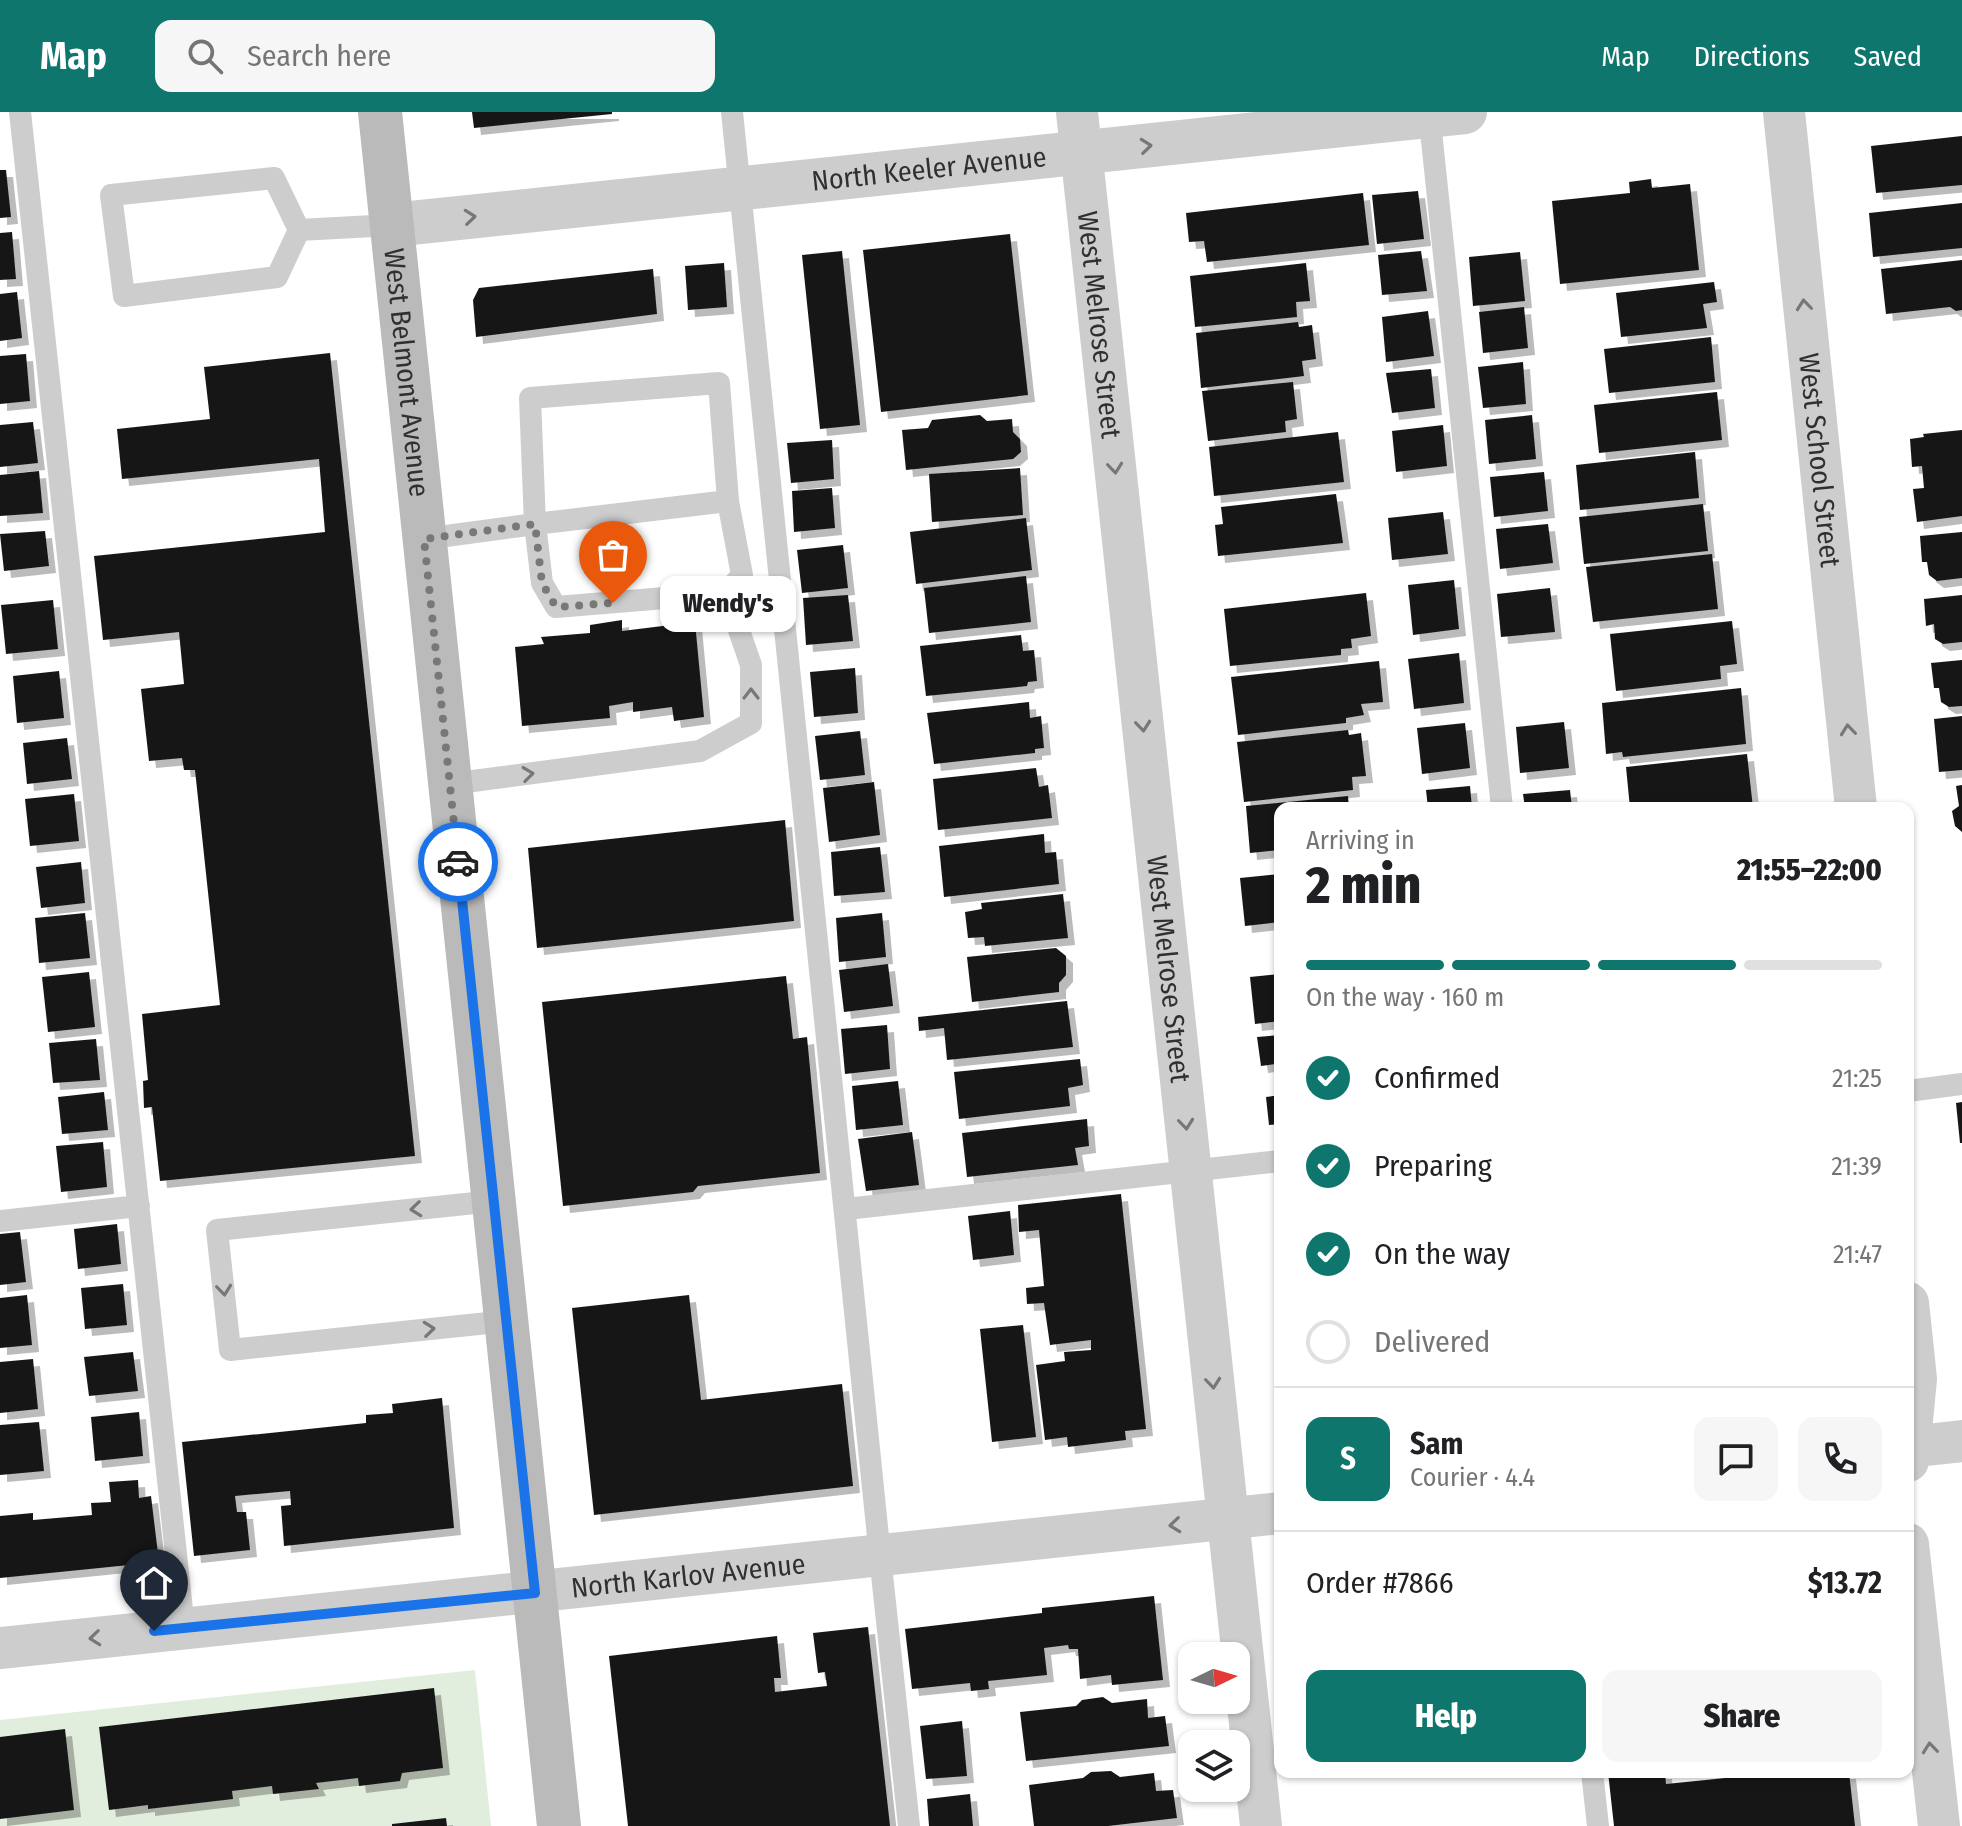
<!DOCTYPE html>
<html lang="en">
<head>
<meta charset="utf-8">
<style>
	:root { --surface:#fff; --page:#f6f6f6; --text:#202124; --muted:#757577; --line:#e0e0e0; --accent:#0f766e }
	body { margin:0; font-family:"Fira Sans Condensed",sans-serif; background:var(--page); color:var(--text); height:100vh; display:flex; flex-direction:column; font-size:30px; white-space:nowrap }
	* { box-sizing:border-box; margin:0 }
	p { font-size:26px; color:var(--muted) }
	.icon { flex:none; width:44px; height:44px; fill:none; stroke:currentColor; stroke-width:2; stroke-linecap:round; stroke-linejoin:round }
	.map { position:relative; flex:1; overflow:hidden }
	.side { position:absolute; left:1274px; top:690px; width:640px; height:976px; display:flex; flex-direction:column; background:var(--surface); border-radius:16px; box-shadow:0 2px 6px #0004 }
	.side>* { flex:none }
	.needle { width:52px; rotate:85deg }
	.tools { position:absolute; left:1178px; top:1530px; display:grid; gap:16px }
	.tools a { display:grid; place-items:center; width:72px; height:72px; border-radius:16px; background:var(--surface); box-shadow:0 2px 6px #0004; font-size:40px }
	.pin { position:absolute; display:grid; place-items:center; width:68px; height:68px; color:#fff; margin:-82px -34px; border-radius:50% 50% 50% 0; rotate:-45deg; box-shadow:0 0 8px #0007 }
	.pin .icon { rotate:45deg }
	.courier { position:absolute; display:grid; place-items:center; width:80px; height:80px; margin:-40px; border:6px solid #1a73e8; border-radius:50%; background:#fff; color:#222; box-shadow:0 2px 10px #0007 }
	.bubble { position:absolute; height:56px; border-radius:16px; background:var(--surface); box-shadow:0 2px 6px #0004; font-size:26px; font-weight:800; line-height:56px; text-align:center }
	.head em { font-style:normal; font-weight:800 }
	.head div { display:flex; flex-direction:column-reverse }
	.head { display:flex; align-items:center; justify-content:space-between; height:136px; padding:0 32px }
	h1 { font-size:52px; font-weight:800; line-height:60px }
	.bar { display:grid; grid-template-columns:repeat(4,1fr); gap:12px 8px; align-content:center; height:96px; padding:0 32px }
	.bar i { height:10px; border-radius:6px; background:var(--line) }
	.bar .active { background:var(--accent) }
	.bar p { grid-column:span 4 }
	.line { display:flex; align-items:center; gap:20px; padding:0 32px; border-top:2px solid var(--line) }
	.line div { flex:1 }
	.round { display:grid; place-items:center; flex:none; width:84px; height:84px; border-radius:16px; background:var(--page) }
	ol { padding:0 32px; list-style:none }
	li { display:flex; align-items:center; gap:24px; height:88px }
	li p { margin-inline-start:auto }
	li .icon { padding:8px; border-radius:50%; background:var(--accent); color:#fff; stroke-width:4 }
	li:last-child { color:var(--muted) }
	li i { width:44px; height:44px; border:4px solid var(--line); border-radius:50% }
	.cta { display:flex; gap:16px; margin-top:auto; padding:16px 32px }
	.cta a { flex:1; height:92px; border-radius:16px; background:var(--accent); color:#fff; font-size:32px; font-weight:800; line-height:92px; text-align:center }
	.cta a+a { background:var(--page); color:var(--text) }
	header { display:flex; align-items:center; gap:48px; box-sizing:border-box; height:112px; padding:0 40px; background:var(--accent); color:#fff }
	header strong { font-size:38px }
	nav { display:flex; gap:44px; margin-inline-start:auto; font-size:28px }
	.search { width:560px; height:72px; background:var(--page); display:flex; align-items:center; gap:20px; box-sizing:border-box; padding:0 28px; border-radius:16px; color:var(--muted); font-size:30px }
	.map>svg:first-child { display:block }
	.green { fill:#e2eedd }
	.building { fill:#171717; filter:url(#shadow) }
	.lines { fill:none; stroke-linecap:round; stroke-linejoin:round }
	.service { stroke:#cdcdcd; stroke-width:22 }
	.minor { stroke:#cdcdcd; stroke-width:42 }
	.tertiary { stroke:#cdcdcd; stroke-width:44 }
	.secondary { stroke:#bababa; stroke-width:44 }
	.oneway { stroke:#777 }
	.done { stroke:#787878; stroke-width:8; stroke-dasharray:0 14.4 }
	.route { stroke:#1a73e8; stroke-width:10 }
	.labels { text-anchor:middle; stroke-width:8; stroke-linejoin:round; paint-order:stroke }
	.street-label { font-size:28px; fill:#303030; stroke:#fff }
</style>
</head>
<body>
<header>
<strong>Map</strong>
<div class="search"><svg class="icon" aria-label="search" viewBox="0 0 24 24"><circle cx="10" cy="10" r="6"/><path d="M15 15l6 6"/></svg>Search here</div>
<nav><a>Map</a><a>Directions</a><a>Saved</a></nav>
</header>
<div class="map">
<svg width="1962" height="1714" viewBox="0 0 1962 1714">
	<defs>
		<filter id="shadow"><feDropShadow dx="7" dy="7" stdDeviation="0" flood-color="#0004"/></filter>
	</defs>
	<rect width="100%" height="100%" fill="#fff"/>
	<path class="green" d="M475,1558L491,1714H0V1608Z"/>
	<path class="building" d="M472,0H612V2L474,16Z
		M1962,24V73L1876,81L1871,34Z
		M0,58H6L11,105L0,106Z
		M1651,67L1652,76L1690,72L1699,158L1560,172L1552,89L1630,81L1629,70Z
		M1418,79L1424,127L1377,132L1372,83Z
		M1363,81L1369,133L1207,150L1204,129L1189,130L1186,101Z
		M1962,91V136L1873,145L1869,101Z
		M12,120L16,167L0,168V121Z
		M1010,122L1028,283L881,300L863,138Z
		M842,139L860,313L820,317L802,143Z
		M1421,139L1427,179L1382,183L1378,143Z
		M1520,140L1525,189L1473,194L1469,145Z
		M1962,148V198L1956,199L1950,195L1886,202L1881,157Z
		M724,151L727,195L688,198L685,154Z
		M1306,151L1310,189L1296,190L1297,205L1195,215L1190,164Z
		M653,157L657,202L476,225L473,188L479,176Z
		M1714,170L1717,190L1703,192L1707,216L1621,225L1616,181Z
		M17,180L22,226L0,229V182Z
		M1524,195L1528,236L1483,241L1479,200Z
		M1428,199L1434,244L1386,250L1382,205Z
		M1298,210L1299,215L1312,213L1316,247L1302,249L1304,264L1201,276L1196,221Z
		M1711,225L1715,270L1609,281L1604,237Z
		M330,241L415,1044L160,1069L152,995L144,996L143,969L148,968L142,902L220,893L195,658H184L182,646L149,649L141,577L184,572L179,520L103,528L94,444L325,420L319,347L122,367L117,317L210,307L204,255Z
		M26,242L30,289L0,292V244Z
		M1523,250L1526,292L1483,296L1478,255Z
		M1431,257L1435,296L1392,301L1386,261Z
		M1293,270L1297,307L1285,309L1286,320L1208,329L1202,279Z
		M1717,280L1722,328L1599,341L1594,293Z
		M980,303L987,309L1012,307L1013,320L1020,327L1021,340L1013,347L906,358L902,318L928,316L932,308Z
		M1532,303L1536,347L1489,352L1485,308Z
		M33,310L38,351L0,355V313Z
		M1443,313L1447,354L1396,360L1392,319Z
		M1962,318V404L1917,410L1913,377L1924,376L1922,354L1912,355L1910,327L1924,325L1923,322Z
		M1338,320L1344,370L1214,384L1209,335Z
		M832,328L834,367L791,371L787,331Z
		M1695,340L1699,386L1580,398L1576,353Z
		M1020,356L1023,403L932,410L929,362Z
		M39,359L43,401L0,404V363Z
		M1544,360L1548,399L1494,405L1490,365Z
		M832,376L835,416L794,420L792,379Z
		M1336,382L1343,431L1218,444L1215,413L1223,412L1221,395Z
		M1703,392L1708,439L1584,452L1579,405Z
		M1443,400L1448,442L1392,448L1388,406Z
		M1026,406L1032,458L916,472L910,420Z
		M1548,412L1553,451L1500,457L1496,417Z
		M45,419L49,454L4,459L0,422Z
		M1962,420V466L1937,469L1929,463L1927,450H1922L1920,424Z
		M843,433L848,476L802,481L797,438Z
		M1712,442L1718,497L1593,510L1586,455Z
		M1026,464L1031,510L929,521L924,476Z
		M1454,468L1459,517L1413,523L1408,473Z
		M1550,476L1555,520L1501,525L1497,482Z
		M1366,481L1371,524L1351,527L1352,536L1341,537V543L1230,554L1224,497Z
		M848,483L853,529L806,533L803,486Z
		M1962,483V530L1943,532L1935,527L1934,512L1926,514L1924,487Z
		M53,488L58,537L6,542L1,493Z
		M622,508V519L695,510L704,605L674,609L672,595L633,600V590L609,594L610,606L522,614L515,535L544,532L541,525L590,521V513Z
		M1732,509L1737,552L1720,554L1721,567L1616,579L1610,522Z
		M1021,523L1023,539L1034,538L1037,569L1028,570L1027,574L926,584L920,534Z
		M1459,541L1464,591L1414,597L1408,547Z
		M1962,548V594L1949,595L1941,590L1939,576H1934L1931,551Z
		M1379,549L1383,590L1361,592L1364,603L1346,606V611L1238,623L1231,565Z
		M855,556L858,601L814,605L810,560Z
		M59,559L64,606L17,611L13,564Z
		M1741,576L1746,632L1623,645L1622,640L1606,642L1602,591Z
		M1029,590L1030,606L1041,604L1044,636L1035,637V641L934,652L927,601Z
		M1962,604V658L1939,660L1934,607Z
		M1564,610L1569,656L1520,661L1516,615Z
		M1465,611L1470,656L1422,662L1417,616Z
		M1348,618L1349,623L1361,621L1366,664L1352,665L1353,678L1244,690L1237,630Z
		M860,619L865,663L820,668L815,624Z
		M67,626L72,667L27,672L23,631Z
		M1747,642L1753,696H1630L1626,655Z
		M1036,656L1039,675L1048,673L1052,706L938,718L933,667Z
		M874,670L880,723L829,730L823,676Z
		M1962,673V720L1955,714L1952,699L1959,694L1956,674Z
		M1470,674L1472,696H1428L1426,678Z
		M1570,678L1572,696H1525L1523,682Z
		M74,682L79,729L30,734L25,687Z
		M1348,684L1349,696H1280V738L1250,741L1246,694Z
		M785,708L794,809L537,836L528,736Z
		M1044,722L1045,741L1056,740L1059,772L944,785L939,734Z
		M880,735L885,780L834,784L831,740Z
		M81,750L85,791L41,796L36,755Z
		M1280,762V810L1245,814L1240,766Z
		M1063,782L1068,826L985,834L984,825L968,826L965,800L982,797L981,791Z
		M85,801L90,846L39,851L35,806Z
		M882,801L886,845L839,850L836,806Z
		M1056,836L1066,844V863L1059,871V880L972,890L967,845Z
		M888,852L893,894L844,900L839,858Z
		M89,860L95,915L48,920L42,865Z
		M1280,862V909L1255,912L1250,865Z
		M786,864L793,927L807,925L820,1061L698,1074L693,1080L563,1094L542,890Z
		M1067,889L1073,935L947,948L944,916L919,919L918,905Z
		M887,913L890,957L845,962L841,917Z
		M1280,923V969H1278L1276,952L1261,954L1257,925Z
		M96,927L100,968L53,971L49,931Z
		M1080,947L1083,973L1068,976L1070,994L959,1007L954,960Z
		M898,969L903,1013L856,1018L852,974Z
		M104,980L108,1018L62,1022L58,985Z
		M1280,983V1012L1269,1013L1266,985Z
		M1962,990V1031H1960L1956,991Z
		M1087,1007L1089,1034L1075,1036L1078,1053L967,1065L962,1021Z
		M912,1020L919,1073L866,1079L858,1027Z
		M103,1030L107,1075L61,1080L56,1034Z
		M1121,1082L1146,1317L1125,1319L1126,1328L1068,1335L1067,1325L1045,1328L1036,1253L1065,1249L1064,1240L1091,1238V1228L1050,1233L1044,1191L1027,1192L1026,1176L1044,1174L1039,1118L1019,1120L1018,1093Z
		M1010,1099L1014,1143L973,1148L968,1104Z
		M117,1112L121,1152L78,1157L74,1117Z
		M20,1120L26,1170L0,1173V1122Z
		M123,1172L127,1213L85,1217L81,1176Z
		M27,1183L32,1233L0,1236V1186Z
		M689,1183L701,1288L842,1272L853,1374L594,1403L572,1196Z
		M1023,1213L1036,1325L992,1330L980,1217Z
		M133,1240L138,1279L89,1284L84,1245Z
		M33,1247L38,1297L0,1301V1250Z
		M442,1286L454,1416L284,1434L281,1394L291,1393L290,1379L235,1384L237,1400H246L250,1438L194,1444L182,1330L366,1311V1303L393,1301L392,1292Z
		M139,1300L143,1344L95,1349L91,1305Z
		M39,1310L44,1359L0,1363V1313Z
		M138,1368L139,1386L151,1384L159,1450L0,1466V1404L33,1401V1408L92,1403L91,1391L111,1390L109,1370Z
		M1154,1484L1163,1568L1112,1573L1111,1563L1080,1567L1078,1537H1069L1068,1533L1044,1536L1047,1563L988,1569L989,1577L971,1579L970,1571L912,1577L905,1517L1042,1501V1496Z
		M868,1515L890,1714H628L609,1544L777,1524L781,1566H774L775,1580L827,1574L825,1560L818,1561L813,1521Z
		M434,1576L443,1656L402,1661L400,1669L359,1674L358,1666L316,1671L319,1677L273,1682L272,1674L232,1679L233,1687L148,1697V1693L109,1698L99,1615Z
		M1103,1585L1112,1591L1147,1587L1148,1606L1165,1604L1169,1634L1026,1649L1020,1600L1076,1594L1082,1588Z
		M962,1609L967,1664L926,1667L920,1614Z
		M65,1617L74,1698L0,1707V1625Z
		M1111,1659L1120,1665L1154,1661L1156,1679L1173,1678L1177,1706L1108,1714H1034L1029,1673L1083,1666L1091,1660Z
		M1608,1660H1665L1666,1672L1784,1660H1849L1855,1714H1614Z
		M970,1682L973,1714H929L927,1687Z
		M446,1706L447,1714H392V1712Z"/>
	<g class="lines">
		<path class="service" d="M20,0L184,1516
			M732,0L880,1444L909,1714
			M1429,0L1502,696
			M274,66L299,118L277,165L124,184L111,83Z
			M299,118L392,113
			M719,271L728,389L535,412L530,286Z
			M424,427L535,412L542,471L556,495L726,481L751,553V611L700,639L450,672
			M726,481L742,463L728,389
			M1908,979L1962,972
			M494,1089L217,1118L230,1238L507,1209
			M846,1097L1280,1049
			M0,1109L139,1094
			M1592,1660L1598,1714"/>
		<g class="minor">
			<path id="s1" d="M1077,0L1261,1714"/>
			<path id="s2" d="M1784,0L1856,696"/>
			<path d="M1908,1191L1916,1267L1908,1349"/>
			<path d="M1908,1335L1962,1329"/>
			<path d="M1908,1432L1939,1714"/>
			<path id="s3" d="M0,1536L1280,1401"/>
		</g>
		<path class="tertiary" id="s4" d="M392,113L1465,0"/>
		<path class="secondary" id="s5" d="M380,0L559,1714"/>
	</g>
	<defs><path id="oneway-chevron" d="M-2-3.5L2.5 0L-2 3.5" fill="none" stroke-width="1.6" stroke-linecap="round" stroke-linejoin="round" transform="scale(2)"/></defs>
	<g class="oneway">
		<use href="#oneway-chevron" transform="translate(1146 34) rotate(-6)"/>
		<use href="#oneway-chevron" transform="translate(470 105) rotate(-6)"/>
		<use href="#oneway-chevron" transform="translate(1804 193) rotate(-96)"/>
		<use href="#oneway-chevron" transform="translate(1115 356) rotate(84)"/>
		<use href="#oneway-chevron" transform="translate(751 582) rotate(-90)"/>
		<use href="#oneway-chevron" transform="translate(1143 614) rotate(84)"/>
		<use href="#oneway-chevron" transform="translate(1848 618) rotate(-96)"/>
		<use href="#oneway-chevron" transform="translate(528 662) rotate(-7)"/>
		<use href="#oneway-chevron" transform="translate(1186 1012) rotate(84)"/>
		<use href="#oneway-chevron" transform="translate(416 1097) rotate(174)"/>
		<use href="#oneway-chevron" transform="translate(224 1178) rotate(84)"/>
		<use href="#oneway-chevron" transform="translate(429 1217) rotate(-6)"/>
		<use href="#oneway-chevron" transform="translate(1213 1271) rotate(84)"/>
		<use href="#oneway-chevron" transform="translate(1175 1413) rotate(174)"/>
		<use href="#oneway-chevron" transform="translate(95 1526) rotate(174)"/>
		<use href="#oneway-chevron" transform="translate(1930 1636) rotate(-96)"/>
	</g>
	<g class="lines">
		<path class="done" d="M458,750L424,427L535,412L542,471L556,495L613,491"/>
		<path class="route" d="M154,1519L535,1481L458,750"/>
	</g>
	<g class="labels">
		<g class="street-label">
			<text dy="10" stroke="none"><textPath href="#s4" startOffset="540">North Keeler Avenue</textPath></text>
			<text dy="10" stroke="none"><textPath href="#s1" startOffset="214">West Melrose Street</textPath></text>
			<text dy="10" stroke="none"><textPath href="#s5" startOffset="262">West Belmont Avenue</textPath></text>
			<text dy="10" stroke="none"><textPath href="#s2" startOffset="350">West School Street</textPath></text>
			<text dy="10" stroke="none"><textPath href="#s1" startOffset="862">West Melrose Street</textPath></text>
			<text dy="10" stroke="none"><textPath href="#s3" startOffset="692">North Karlov Avenue</textPath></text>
		</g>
	</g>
</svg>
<div class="tools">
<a><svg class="needle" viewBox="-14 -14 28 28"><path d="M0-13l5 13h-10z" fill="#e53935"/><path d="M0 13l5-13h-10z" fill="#757577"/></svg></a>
<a><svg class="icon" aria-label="layers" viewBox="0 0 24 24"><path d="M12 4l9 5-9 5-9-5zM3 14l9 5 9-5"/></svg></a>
</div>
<div class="pin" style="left:613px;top:491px;background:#ea580c"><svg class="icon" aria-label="bag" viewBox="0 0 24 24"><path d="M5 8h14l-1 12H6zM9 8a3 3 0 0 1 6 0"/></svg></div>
<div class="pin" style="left:154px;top:1519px;background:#1f2937"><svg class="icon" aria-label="home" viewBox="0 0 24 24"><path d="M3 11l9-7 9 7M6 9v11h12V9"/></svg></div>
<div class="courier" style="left:458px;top:750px"><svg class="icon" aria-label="car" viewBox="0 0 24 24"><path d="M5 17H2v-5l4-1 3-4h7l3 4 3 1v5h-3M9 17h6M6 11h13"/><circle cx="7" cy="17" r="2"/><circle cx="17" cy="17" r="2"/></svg></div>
<div class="bubble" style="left:660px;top:464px;width:136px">Wendy's</div>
<section class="side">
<div class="head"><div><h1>2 min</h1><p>Arriving in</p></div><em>21:55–22:00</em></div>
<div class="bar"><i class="active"></i><i class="active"></i><i class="active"></i><i></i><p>On the way · 160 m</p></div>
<ol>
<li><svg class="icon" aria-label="check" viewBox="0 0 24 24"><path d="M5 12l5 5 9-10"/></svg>Confirmed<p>21:25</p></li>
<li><svg class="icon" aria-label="check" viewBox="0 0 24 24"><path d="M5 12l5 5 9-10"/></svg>Preparing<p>21:39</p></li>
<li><svg class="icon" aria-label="check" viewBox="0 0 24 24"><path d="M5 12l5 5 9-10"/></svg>On the way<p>21:47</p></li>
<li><i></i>Delivered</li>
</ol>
<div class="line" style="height:144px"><b class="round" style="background:var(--accent);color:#fff">S</b><div><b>Sam</b><p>Courier · 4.4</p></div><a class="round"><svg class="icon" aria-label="chat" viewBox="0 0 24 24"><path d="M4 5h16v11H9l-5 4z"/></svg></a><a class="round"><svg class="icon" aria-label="phone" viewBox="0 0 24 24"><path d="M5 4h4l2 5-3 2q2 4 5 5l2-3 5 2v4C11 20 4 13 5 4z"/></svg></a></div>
<div class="line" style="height:104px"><div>Order #7866</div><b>$13.72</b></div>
<div class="cta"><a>Help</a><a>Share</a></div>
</section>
</div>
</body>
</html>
